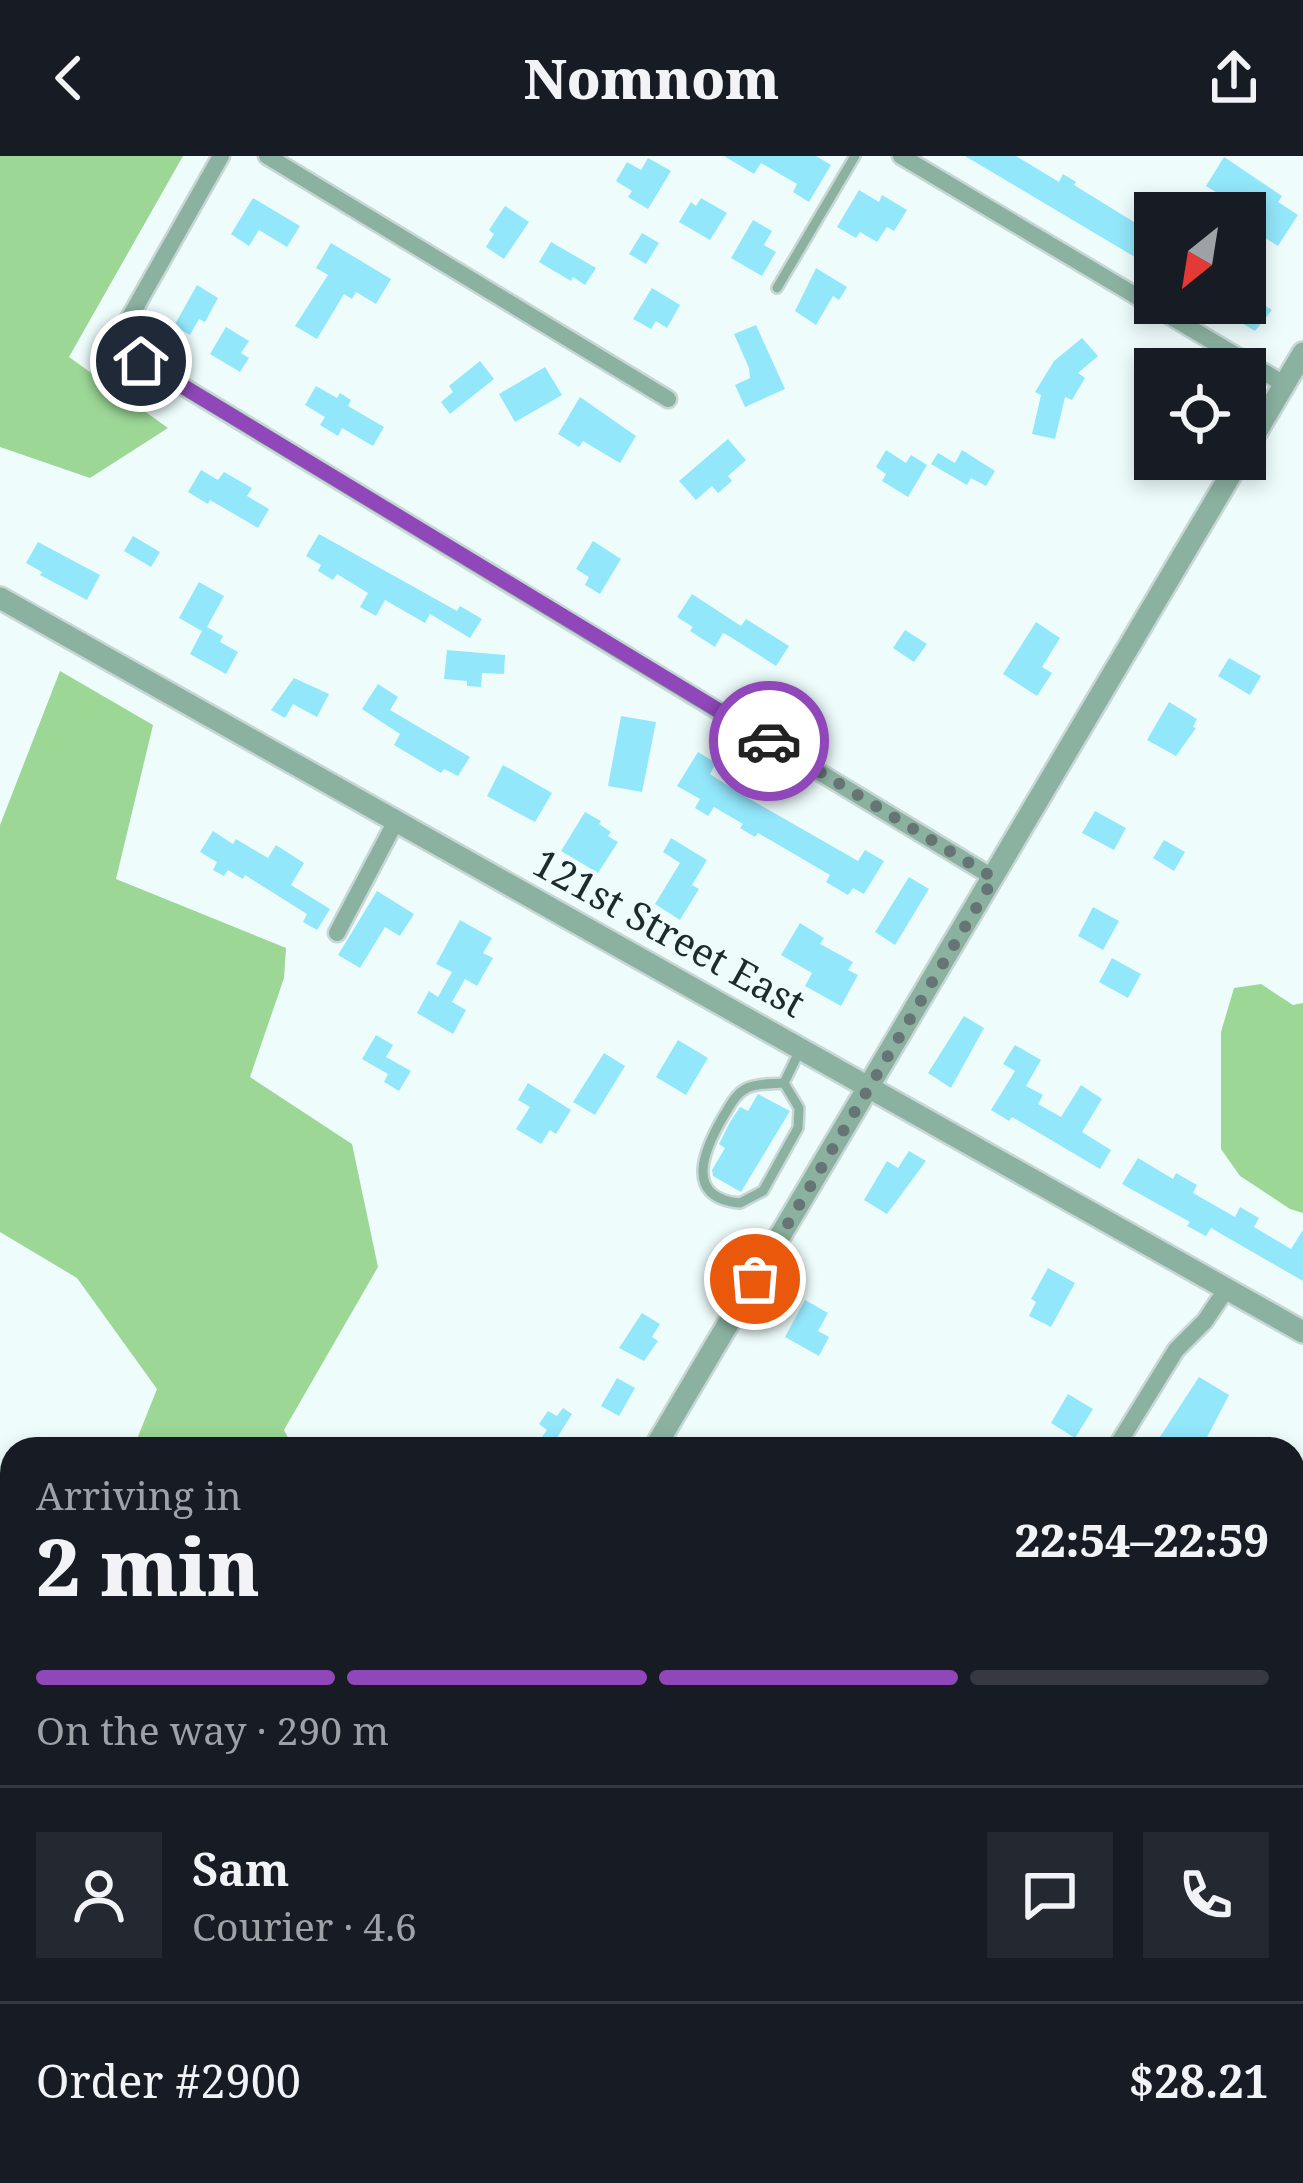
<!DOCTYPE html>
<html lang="en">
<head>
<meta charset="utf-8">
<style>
	:root { --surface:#171b24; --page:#242831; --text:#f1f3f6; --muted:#9ea1a6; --line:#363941; --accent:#8f47b9 }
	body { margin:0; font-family:"Noto Serif",serif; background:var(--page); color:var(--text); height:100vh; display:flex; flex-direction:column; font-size:45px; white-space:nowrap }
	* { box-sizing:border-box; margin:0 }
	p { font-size:39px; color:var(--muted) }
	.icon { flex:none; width:66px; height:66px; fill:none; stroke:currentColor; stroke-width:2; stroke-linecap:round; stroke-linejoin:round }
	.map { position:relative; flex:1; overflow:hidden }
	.details { position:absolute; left:0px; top:1281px; width:1305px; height:747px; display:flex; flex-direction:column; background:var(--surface); border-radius:36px 36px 0 0; box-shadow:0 6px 18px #0003 }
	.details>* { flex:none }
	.needle { width:78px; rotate:210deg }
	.buttons { position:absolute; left:1134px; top:36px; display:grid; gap:24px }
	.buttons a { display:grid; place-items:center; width:132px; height:132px; border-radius:0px; background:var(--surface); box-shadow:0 6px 18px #0003; font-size:60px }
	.pin { position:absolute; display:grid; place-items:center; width:102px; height:102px; color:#fff; margin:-51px; border:6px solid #fff; border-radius:50%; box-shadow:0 3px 12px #0007 }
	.courier { position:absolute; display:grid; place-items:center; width:120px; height:120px; margin:-60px; border:9px solid #8f47b9; border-radius:50%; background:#fff; color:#222; box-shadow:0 3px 15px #0007 }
	.overview em { font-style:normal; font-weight:800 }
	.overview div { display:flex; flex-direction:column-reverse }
	.overview { display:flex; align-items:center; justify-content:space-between; height:204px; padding:0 36px }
	h1 { font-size:78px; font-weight:800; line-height:90px }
	.bar { display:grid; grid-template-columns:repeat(4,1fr); gap:18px 12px; align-content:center; height:144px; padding:0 36px }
	.bar i { height:15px; border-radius:9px; background:var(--line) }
	.bar .current { background:var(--accent) }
	.bar p { grid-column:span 4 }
	.line { display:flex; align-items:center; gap:30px; padding:0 36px; border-top:3px solid var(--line) }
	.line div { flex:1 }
	.round { display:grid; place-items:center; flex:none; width:126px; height:126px; border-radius:0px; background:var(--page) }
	header { display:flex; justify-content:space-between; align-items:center; height:156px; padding:0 36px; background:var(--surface); font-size:54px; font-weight:800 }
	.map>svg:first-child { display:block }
	.green { fill:#c5fac0 }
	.forest { fill:#9cd796 }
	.building { fill:#93e7fb }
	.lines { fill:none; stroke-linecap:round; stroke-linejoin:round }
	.service-casing { stroke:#c8d7d6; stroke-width:14 }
	.minor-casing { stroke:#c8d7d6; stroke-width:21 }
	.tertiary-casing { stroke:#c8d7d6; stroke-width:26 }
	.service { stroke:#8bb2a1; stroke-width:9 }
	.minor { stroke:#8bb2a1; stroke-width:16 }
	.tertiary { stroke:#8bb2a1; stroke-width:21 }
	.done { stroke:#667574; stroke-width:12; stroke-dasharray:0 21.6 }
	.route { stroke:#8f47b9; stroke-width:15 }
	.labels { text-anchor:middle; stroke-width:9; stroke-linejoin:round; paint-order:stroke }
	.street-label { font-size:39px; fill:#1d2c2b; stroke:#eefdfc }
</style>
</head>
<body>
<header><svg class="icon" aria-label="back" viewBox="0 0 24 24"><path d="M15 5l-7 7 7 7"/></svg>Nomnom<svg class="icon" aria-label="share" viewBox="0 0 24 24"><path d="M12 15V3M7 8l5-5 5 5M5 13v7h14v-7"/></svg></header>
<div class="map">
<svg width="1303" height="2027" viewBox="0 0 1303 2027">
	<rect width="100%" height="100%" fill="#eefdfc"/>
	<path class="green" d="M12,1750V2016H37L32,2023L38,2027H0V1768Z"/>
	<path class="forest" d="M0,0H183L69,201L168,272L90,322L0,291Z
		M60,515L153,569L116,723L286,792L284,822L250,921L352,988L378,1111L284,1274L294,1293H133L157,1233L77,1122L0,1076V669Z
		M1261,828L1293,849L1303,847V1057L1290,1053L1240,1020L1221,993V876L1234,832Z
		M0,1662L12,1672V1750L0,1768Z
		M293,2016H459L458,2027H294Z
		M633,2016H725L728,2027H640L630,2021Z"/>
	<path class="building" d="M724,0H816L831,9L809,46L793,36L797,28L761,7L754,18Z
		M965,0H1016L1059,26L1063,18L1076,26L1074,29L1155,79V113Z
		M1224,1L1282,40L1278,46L1298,59L1278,90L1245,69V54L1206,30Z
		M648,2L671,15L648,53L628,41L632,35L616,25L627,6L641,14Z
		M859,34L879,46L882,39L907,54L894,75L887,71L877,86L860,76L856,82L837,71Z
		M253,42L300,70L287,91L259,74L249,90L231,78Z
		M701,42L727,57L710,84L679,66L691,46L696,50Z
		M505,50L529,66L504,103L486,91L494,78L489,74Z
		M753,64L772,75L764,89L776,96L762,120L731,102Z
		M642,77L659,87L646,108L629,98Z
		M551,86L596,112L585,129L573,121L571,125L539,106Z
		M331,87L391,123L376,148L356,136L352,143L344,138L317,183L295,170L328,119L316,112Z
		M816,112L847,131L839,144L833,140L816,169L795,155Z
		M197,129L218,142L205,166L199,163L190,179L174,170Z
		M652,132L680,149L667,172L656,165L651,173L633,163Z
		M1245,137L1272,154L1255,175L1209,147H1245Z
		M756,169L785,233L745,251L735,229L750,222L749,212L734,178Z
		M226,171L249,185L241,197L249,202L240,216L210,198Z
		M1082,182L1098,200L1078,217L1085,222L1072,244L1065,241L1055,283L1032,278L1041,239L1035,236L1054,205Z
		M480,205L494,223L450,258L441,246L453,236L449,230Z
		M545,211L562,239L515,266L499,238Z
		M316,230L337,242L340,237L351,244L348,250L384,271L373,290L342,272L338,280L320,269L325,261L305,249Z
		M580,241L636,280L620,307L583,285L579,291L558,278Z
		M728,283L746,304L728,320L732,325L718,337L712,330L696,344L679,325Z
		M886,294L906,307L911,299L927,309L908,341L882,325L886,318L876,311Z
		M962,294L995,315L986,330L971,322L967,329L931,308L938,297L955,307Z
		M201,314L218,324L224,316L252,332L247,340L269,353L258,372L210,344L208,348L188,336Z
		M319,378L457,455L460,450L482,463L470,482L430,458L425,467L385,444L376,460L360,451L368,437L337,418L333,424L318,415L321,409L306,400Z
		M133,380L160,396L151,411L124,395Z
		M593,385L621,403L600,438L585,429L589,421L576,413Z
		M38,386L100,419L87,444L40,419L42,416L26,407Z
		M199,426L224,440L207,471L223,480L220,486L238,496L226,518L190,498L202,475L179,462Z
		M692,438L741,470L746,463L789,490L776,510L729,480L723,477L715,491L690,475L693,471L677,461Z
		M1036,466L1060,482L1042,511L1052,517L1037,540L1003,518Z
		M905,474L927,488L914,506L893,492Z
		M447,494L505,499L504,518L482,517L481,531L467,530V525L444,523Z
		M1229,502L1261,520L1250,539L1218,520Z
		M294,522L329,538L317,561L293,548L285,562L271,554Z
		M378,528L398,541L390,554L470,601L458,620L444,613L441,617L394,589L400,578L362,553Z
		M1169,546L1197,563L1193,571L1196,572L1176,600L1147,584Z
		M621,560L656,566L642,636L608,630Z
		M698,596L716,607L710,618L741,638L858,705L865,694L884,705L864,738L853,732L848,739L826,726L830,719L758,677L755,681L740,672L743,668L714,651L708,660L695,652L700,643L677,630Z
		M503,609L552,637L535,666L487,640Z
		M1095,655L1126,672L1114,694L1082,677Z
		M585,656L601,665L599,668L611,676L608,680L618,686L598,717L561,695Z
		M213,675L233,688L236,683L268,702L276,689L304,707L291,729L330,753L317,774L303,766L307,758L245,719L243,723L228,714L224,720L213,714L217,706L200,696Z
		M671,682L707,704L692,729L699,733L680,764L655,748L680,707L663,696Z
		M1164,684L1185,696L1174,715L1153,702Z
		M909,721L929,733L895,789L875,776Z
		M377,735L414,758L400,780L385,771L360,812L338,799Z
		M1093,751L1119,765L1103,794L1078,780Z
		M460,764L492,782L483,797L493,802L477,830L465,823L452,846L466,854L453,878L417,857L429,835L438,841L452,816L436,808Z
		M800,767L824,782L820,788L853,806L848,814L858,819L841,850L805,830L812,817L781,799Z
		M1112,802L1141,818L1128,842L1099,826Z
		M964,860L984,872L951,932L928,917Z
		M376,879L393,889L386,901L411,915L399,935L384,926L388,918L362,903Z
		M678,884L708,902L686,939L656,921Z
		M1015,889L1041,904L1026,930L1043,939L1038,948L1061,961L1081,929L1102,943L1082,976L1111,994L1100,1013L1012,961L1009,965L991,954L1015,915L1003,908Z
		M604,897L625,910L595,959L573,946Z
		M528,927L571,954L556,978L550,974L541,988L516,973L530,951L518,944Z
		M758,938L790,955L741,1036L713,1020L712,1014L725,992L719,988L730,966L740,951L748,955Z
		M909,995L926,1005L887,1058L864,1044L887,1005L898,1012Z
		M1138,1002L1173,1023L1176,1017L1197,1029L1193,1037L1235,1061L1240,1051L1259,1062L1254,1071L1291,1093L1303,1074V1125L1211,1072L1206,1080L1187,1070L1190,1066L1122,1028Z
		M1048,1112L1075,1127L1051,1171L1029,1160L1036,1146L1031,1143Z
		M805,1144L828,1157L818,1175L829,1181L819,1200L785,1181Z
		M642,1157L660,1168L652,1181L658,1185L644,1205L619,1192Z
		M1199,1221L1229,1239L1204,1287L1197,1293H1152Z
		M617,1222L635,1232L619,1260L601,1250Z
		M1068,1238L1093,1253L1075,1282L1051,1267Z
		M563,1252L572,1258L550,1293H533L547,1274L539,1268L548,1255L557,1260Z"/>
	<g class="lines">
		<g class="service-casing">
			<path id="service" d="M777,132L855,0
				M784,927C772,928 758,927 747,932C735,938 730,950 723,961C705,992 682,1042 740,1047L763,1035L798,972L799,952L784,927L801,892
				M1200,2016L1217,2027"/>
		</g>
		<g class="minor-casing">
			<path id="minor" d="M221,0L126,168L125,184L141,205L994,722
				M267,0L668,243
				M901,0L1284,228
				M337,777L396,665
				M1115,1293L1176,1194L1205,1165L1227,1132
				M499,2024L504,2027"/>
		</g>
		<g class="tertiary-casing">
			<path id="tertiary" d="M1245,295L1303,197
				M0,442L1303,1176
				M654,1293L1240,303
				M216,2027L223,2016"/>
		</g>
		<use href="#service" class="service"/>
		<use href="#minor" class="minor"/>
		<use href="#tertiary" class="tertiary"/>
	</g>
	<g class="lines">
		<path class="done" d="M755,1123L994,722L769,585"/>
		<path class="route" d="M141,205L769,585"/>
	</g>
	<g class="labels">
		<g class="street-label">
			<text transform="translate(669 777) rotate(29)" y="14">121st Street East</text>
		</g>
	</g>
</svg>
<div class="buttons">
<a><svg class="needle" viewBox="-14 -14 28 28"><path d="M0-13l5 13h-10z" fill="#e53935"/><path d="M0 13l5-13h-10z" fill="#9ea1a6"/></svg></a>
<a><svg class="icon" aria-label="locate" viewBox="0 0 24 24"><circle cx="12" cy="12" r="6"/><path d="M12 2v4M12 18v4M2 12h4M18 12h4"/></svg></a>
</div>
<div class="pin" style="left:755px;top:1123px;background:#ea580c"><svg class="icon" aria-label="bag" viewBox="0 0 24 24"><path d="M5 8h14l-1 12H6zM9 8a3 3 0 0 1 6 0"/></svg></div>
<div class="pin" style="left:141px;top:205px;background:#1f2937"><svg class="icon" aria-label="home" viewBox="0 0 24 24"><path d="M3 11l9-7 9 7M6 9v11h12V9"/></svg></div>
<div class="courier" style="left:769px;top:585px"><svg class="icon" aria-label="car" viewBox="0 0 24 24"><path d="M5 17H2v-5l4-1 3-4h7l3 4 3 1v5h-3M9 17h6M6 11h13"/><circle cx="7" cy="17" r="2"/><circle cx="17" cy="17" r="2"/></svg></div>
<section class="details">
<div class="overview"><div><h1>2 min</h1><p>Arriving in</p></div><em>22:54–22:59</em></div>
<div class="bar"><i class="current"></i><i class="current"></i><i class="current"></i><i></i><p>On the way · 290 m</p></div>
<div class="line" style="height:216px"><a class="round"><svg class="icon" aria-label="person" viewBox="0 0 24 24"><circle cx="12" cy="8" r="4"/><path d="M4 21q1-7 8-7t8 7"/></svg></a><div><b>Sam</b><p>Courier · 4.6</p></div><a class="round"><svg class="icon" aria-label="chat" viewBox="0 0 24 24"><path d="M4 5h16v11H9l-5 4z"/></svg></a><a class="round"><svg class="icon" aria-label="phone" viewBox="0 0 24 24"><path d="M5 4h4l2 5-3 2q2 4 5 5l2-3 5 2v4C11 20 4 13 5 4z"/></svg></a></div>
<div class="line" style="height:156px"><div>Order #2900</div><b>$28.21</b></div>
</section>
</div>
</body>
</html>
